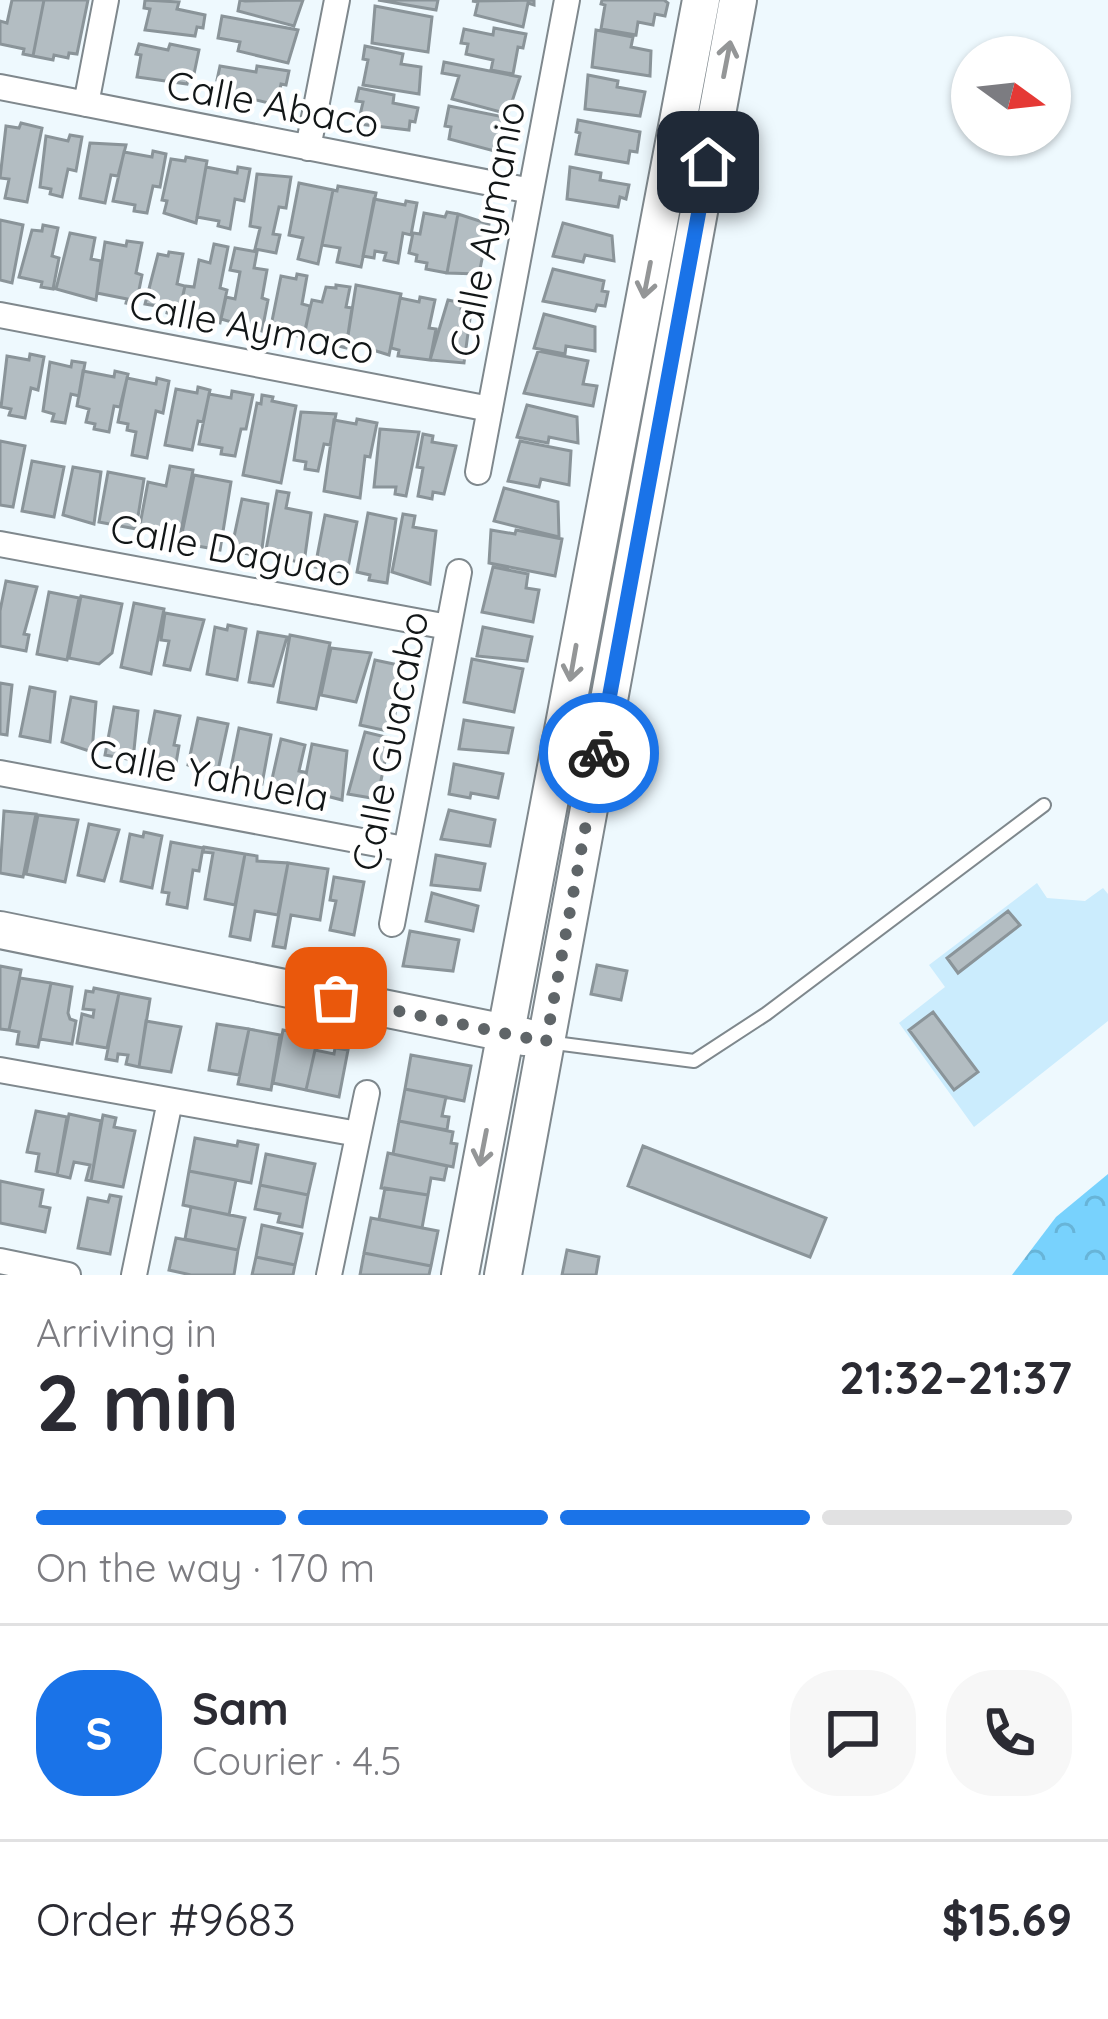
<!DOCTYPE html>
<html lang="en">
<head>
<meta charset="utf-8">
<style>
	:root { --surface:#fff; --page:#f7f7f7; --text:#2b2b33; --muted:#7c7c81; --line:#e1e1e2; --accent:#1a73e8 }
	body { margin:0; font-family:Quicksand,sans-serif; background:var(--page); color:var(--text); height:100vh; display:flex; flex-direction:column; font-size:45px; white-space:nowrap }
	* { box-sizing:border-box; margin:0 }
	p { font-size:39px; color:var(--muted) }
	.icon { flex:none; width:66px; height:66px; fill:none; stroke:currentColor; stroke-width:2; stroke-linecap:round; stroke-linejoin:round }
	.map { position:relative; height:1275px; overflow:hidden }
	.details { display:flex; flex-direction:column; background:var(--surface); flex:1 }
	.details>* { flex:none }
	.needle { width:78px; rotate:105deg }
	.buttons { position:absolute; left:951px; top:36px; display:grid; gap:24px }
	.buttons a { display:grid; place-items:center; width:120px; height:120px; border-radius:50%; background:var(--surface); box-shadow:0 3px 9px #0004; font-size:60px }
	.pin { position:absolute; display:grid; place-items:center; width:102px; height:102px; color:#fff; margin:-51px; border-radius:24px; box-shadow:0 6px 18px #0006 }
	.courier { position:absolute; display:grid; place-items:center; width:120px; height:120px; margin:-60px; border:9px solid #1a73e8; border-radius:50%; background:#fff; color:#222; box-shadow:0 3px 15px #0007 }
	.overview em { font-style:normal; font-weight:800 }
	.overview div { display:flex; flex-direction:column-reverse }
	.overview { display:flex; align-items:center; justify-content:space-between; height:204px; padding:0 36px }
	h1 { font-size:78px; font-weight:800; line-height:90px }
	.bar { display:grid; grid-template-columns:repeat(4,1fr); gap:18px 12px; align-content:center; height:144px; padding:0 36px }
	.bar i { height:15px; border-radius:9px; background:var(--line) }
	.bar .current { background:var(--accent) }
	.bar p { grid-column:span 4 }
	.line { display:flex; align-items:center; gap:30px; padding:0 36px; border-top:3px solid var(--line) }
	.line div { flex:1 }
	.round { display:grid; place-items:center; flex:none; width:126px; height:126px; border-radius:48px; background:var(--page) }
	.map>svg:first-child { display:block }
	.forest { fill:url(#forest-crowns) }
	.pitch { fill:#cbecfd }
	.building { fill:#b3bdc2; stroke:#8a9499; stroke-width:3 }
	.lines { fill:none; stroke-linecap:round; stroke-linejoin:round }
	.service-casing { stroke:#7f888d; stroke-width:16 }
	.minor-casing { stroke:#7f888d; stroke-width:28 }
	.primary-casing { stroke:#7f888d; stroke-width:40 }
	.service { stroke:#fff; stroke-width:12 }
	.minor { stroke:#fff; stroke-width:24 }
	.primary { stroke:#fff; stroke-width:36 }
	.oneway { stroke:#949697 }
	.done { stroke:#5f6568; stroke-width:12; stroke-dasharray:0 21.6 }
	.route { stroke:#1a73e8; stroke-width:15 }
	.labels { text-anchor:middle; stroke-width:9; stroke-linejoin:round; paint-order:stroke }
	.street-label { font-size:39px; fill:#121617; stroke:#fff }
</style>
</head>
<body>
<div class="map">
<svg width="1108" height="1275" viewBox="0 0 1108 1275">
	<defs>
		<pattern id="forest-crowns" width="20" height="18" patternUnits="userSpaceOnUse" patternTransform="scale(3)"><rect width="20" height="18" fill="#78d2fd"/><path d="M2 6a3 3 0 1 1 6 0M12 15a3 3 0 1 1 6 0" fill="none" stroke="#67b4d8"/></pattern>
	</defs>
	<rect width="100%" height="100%" fill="#eef9fe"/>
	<path class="forest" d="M1108,1174V1275H1012L1056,1217Z"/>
	<path class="pitch" d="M1037,883L1047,898L1085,901L1103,888L1108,894V1021L974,1127L899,1023L945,987L929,965Z"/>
	<path class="building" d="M12,0H44L33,56L23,54L24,49L0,44V21L7,23Z
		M44,0H88L77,54L69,53L68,58L54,55L53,60L33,56Z
		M145,0L179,2L177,9L205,15L203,28L197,27L195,36L145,30L150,9L144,8Z
		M240,0L245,1L303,0L294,26L238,11Z
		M378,0H438L436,10Z
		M534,0V5L528,3L523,27L475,15L478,2L472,1Z
		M602,0H664L668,3L665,16L655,14L653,25L638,22L636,35L601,29L605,5L601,4Z
		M375,6L432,17L428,52L372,43Z
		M222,16L298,30L288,63L238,51L240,42L218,38Z
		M494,28L526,34L523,48L518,47L513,74L491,70L493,60L466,54L468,44L461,43L464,29L493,35Z
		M596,30L633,37L631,47L651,51L650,76L592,67Z
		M139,44L168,50L170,44L199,50L194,74L190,73L187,84L137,77L141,55L136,54Z
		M365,46L403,54L401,64L421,67L419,94L363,85L368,60L363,59Z
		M444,62L520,77L508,114L452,99L459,76L442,73Z
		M220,66L256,72L257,66L289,71L286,85L281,84L277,105L227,93L230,82L217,80Z
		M588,75L618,81L617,87L645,92L640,116L585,109Z
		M359,88L394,95L393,103L418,108L415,122L410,121L409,130L358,124L363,102L356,101Z
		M449,106L509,118L498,152L449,139L451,127L445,126Z
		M578,120L640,132L637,152L630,151L628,163L576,154L580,133L576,132Z
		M21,123L42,128L27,202L5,198L9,179L0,178L6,126L19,128Z
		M70,135L82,137L76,171L68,169L62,197L50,194L51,189L40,187L46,136L68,141Z
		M90,143L126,145L118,176L111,175L105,203L80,198Z
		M153,151L166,154L160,187L153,186L147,213L134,211L135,205L113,201L124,152L152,157Z
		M186,157L207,161L196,223L164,213L167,201L162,200L171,159L185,161Z
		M206,167L237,173L238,167L250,169L244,201L235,199L230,229L218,226L219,221L197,217Z
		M570,167L601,173L600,180L629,185L626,199L620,197L618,207L567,199Z
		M257,174L291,177L286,208L279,207L273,234L280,235L276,253L255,249L260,228L250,226Z
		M299,183L333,190L318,264L298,259L303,238L289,235Z
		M338,186L376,193L361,267L337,262L340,248L322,245L333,190L337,191Z
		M374,199L405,205L406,201L417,203L411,235L403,233L398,263L384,260L386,253L375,251L374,258L363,256Z
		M447,212L458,214L447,273L426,269L427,263L416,261L417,255L409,253L413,233L420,234L424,213L445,217Z
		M458,214L489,224L479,274L447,273Z
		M0,220L23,225L12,283L0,280Z
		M563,223L612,236L614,261L585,255L583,262L553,256Z
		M43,225L58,228L52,256L59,258L53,289L41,287L42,282L19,277L32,230L42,231Z
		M70,233L95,238L91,259L101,261L96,300L56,289Z
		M127,241L142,243L136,273L142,275L136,305L126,303L127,299L97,293L105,242L126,246Z
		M214,244L228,247L220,288L227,290L220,323L208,320L209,315L180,309L185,286L194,287L199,260L210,263Z
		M235,248L257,252L254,268L267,270L262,298L268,300L262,331L221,319L226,297L235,299L240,272L230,270Z
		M169,252L183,254L177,284L185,286L178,316L167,313L168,308L145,304L158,254L168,256Z
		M553,269L604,281L602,291L608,292L605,306L597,305L595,311L543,301Z
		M297,274L307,276L302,304L310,306L304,337L293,335L295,330L271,326L281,276L296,279Z
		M336,285L350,287L346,307L352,308L346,348L334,345L335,340L304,334L312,300L322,302L326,287L336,288Z
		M356,285L401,294L389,355L347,342Z
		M420,297L435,300L429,328L436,329L430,360L398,356L399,350L391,348L400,298L419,302Z
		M448,300L462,303L461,309L471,311L464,363L430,360Z
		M544,314L595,327V351L566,346L565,354L534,348Z
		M538,351L588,361L583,384L597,386L593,406L524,393Z
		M30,354L44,357L38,390L31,388L25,418L9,415L11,409L1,407L7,356L29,360Z
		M72,361L85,363L79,396L71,394L65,423L52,421L54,414L43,411L50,362L71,367Z
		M83,371L114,377L115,371L128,374L120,407L114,406L109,432L94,429L95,424L86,422L89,409L77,406Z
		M127,378L156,384L157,378L169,381L163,413L156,411L147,458L132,455L136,432L127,430L128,424L118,422Z
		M198,387L210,390L203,422L198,421L192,450L165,445L176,389L197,393Z
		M232,391L253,395L246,429H241L235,456L221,454L222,448L199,444L209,394L231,398Z
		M262,395L273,397L272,401L296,406L281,483L243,475L257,403L261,404Z
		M527,405L577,417L578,443L549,437L548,443L517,437Z
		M301,412L336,414L330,445L324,444L318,471L305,469L306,462L294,460Z
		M357,419L377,423L370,457L365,456L360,498L324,491L334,420L356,424Z
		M380,429L419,432L406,496L395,494L396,487H374Z
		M423,434L433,436L432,442L456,446L444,494L433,492L432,499L418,496L423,468L417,467Z
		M0,441L25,446L13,507L0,505Z
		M520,441L571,451L569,485L541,479L539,487L508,481Z
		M32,461L64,467L54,517L22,511Z
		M170,466L193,470L179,541L139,530L148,482L166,486Z
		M73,467L101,472L94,524L63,515Z
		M108,472L144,479L136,529L99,522Z
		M194,475L231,482L220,550L180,543Z
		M504,488L558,502L559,537L494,521Z
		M277,491L289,493L286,508L311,513L304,563L265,555Z
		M242,499L268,504L261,556L231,551Z
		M368,513L396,519L387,583L369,580L370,575L357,572Z
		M403,514L415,516L413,527L436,531L430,584L392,572Z
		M325,515L357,522L347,573L315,567Z
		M491,530L515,534L516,530L562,539L555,576L489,563Z
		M493,567L528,574L526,588L539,590L533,622L482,612Z
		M6,581L37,587L24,634L29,635L26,651L0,646V611Z
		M49,592L79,598L67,660L37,654Z
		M81,596L122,604L112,653L99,664L69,658Z
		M134,603L164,609L151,674L121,667Z
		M165,613L204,620L190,670L164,665L169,641L161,640Z
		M228,625L246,629L237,680L207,674L215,627L227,630Z
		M483,627L532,637L527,661L477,656Z
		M258,632L287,637L273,686L249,682Z
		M290,635L330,643L316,709L278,702Z
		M331,648L371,653L356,702L321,695Z
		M472,659L523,669L514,712L464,702Z
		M375,660L403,666L392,732L360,725Z
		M0,683L12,685L7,735L0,734Z
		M30,687L55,692L50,742L20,736Z
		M71,697L96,702L92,752L62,742Z
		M114,707L138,711L133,760L105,755Z
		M155,711L180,716L174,745L179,746L175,769L145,762Z
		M198,718L228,724L217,775L188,765Z
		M464,720L513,728L508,753L459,749Z
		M239,728L271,735L262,784L229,778Z
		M365,732L390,738L377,799L348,794Z
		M281,739L305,745L299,771L304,772L300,793L270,788Z
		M312,744L347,751L342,800L303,790Z
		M454,764L503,774L498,798L471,793L470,798L449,794Z
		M449,810L495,820L490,846L441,839Z
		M4,811L36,814L23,877L0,873Z
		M38,815L78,820L65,882L26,874Z
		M89,824L119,830L104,881L78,875Z
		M144,832L162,836L152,888L121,881L130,834L143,837Z
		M171,842L203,848L199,871L193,870L187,908L167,904L169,893L162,892Z
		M204,847L245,854L235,905L205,899L213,853L203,852Z
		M245,854L257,856V861L288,863L278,915L255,911L250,940L230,936Z
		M436,855L485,864L480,890L431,885Z
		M288,863L328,869L320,920L291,915L285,948L273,946Z
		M334,877L364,882L354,935L330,930L336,901L330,900Z
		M432,893L478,906L473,931L426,921Z
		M1008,911L1020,925L958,973L947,958Z
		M410,931L459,940L453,971L403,966Z
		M597,965L627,971L621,1000L591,994Z
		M0,966L21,970L9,1030L0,1029Z
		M20,978L51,983L38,1047L17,1044L19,1032L9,1030Z
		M51,983L72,987L68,1013L70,1019L76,1021L72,1044L40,1039Z
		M94,988L119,993L107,1048L77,1043L82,1014L93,1017L94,1010L83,1009L86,991L93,992Z
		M119,993L150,999L139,1067L126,1064L128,1055L118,1054L117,1061L106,1059Z
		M933,1012L978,1072L954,1090L909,1030Z
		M146,1021L181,1027L171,1072L139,1067Z
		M217,1024L249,1029L239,1075L209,1070Z
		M249,1029L280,1035L271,1090L238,1084Z
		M283,1030L318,1037L306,1090L273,1083Z
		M335,1048L348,1050L339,1097L306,1090L315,1050L334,1054Z
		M411,1055L471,1066L464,1101L405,1089Z
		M405,1089L446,1097L442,1116L449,1117L447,1130L399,1121Z
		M36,1111L67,1117L57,1175L36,1171L39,1154L27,1152Z
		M69,1114L101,1121L91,1181L86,1180L90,1165L74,1162L70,1178L57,1175Z
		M103,1115L116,1118L114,1127L135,1131L123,1187L91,1181Z
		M399,1121L453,1132L451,1143L457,1144L453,1167L393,1154Z
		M195,1138L237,1146L238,1141L258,1145L251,1183L189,1171Z
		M643,1146L826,1218L810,1257L628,1186Z
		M388,1153L447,1166L444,1180L431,1178L428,1195L381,1188Z
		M266,1154L315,1164L308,1195L260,1185Z
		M189,1171L236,1180L229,1215L183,1205Z
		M0,1181L43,1190L40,1206L50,1208L45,1232L0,1223Z
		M260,1185L308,1195L302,1227L278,1222L280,1214L255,1209Z
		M385,1188L428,1195L422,1228L379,1219Z
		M110,1195L121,1197L110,1254L78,1248L88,1198L108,1202Z
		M191,1207L245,1218L238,1250L185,1239Z
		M371,1218L438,1231L431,1266L364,1253Z
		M262,1225L302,1234L295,1265L256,1257Z
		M176,1238L238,1250L234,1275H191L169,1270Z
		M567,1250L599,1257L596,1275H562Z
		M364,1253L431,1266L429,1275H360Z
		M256,1257L295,1265L293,1275H252Z"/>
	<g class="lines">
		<g class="service-casing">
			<path id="service" d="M547,1042L694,1061L766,1014L1044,805"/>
		</g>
		<g class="minor-casing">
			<path id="minor" d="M0,87L531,191
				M86,104L106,0
				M308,148L337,0
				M0,315L490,409
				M478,472L567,0
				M0,544L448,627
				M0,773L404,849
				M392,924L459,572
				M0,1070L358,1134
				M0,1261L68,1275
				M134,1275L170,1101
				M329,1275L367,1093"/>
		</g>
		<g class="primary-casing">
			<path id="primary" d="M0,930L525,1037
				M460,1275L701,0
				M503,1275L738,0"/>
		</g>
		<use href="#service" class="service"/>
		<use href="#minor" class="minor"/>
		<use href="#primary" class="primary"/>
	</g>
	<defs><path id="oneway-shaft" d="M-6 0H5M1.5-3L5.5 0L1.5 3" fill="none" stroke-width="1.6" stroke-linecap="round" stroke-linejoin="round" transform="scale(3)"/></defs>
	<g class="oneway">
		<use href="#oneway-shaft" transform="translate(727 59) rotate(-79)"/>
		<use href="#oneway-shaft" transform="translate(647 280) rotate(101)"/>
		<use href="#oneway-shaft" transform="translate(573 663) rotate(100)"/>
		<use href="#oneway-shaft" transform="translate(483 1148) rotate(101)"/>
	</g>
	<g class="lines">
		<path class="done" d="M336,998L546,1042L599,753"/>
		<path class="route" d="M599,753L708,162"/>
	</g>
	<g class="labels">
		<g class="street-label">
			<text transform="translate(273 104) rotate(11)" y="14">Calle Abaco</text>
			<text transform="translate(487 229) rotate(-79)" y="14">Calle Aymanio</text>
			<text transform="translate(252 327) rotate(11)" y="14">Calle Aymaco</text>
			<text transform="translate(231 550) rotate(11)" y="14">Calle Daguao</text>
			<text transform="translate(390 741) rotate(-79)" y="14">Calle Guacabo</text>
			<text transform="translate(209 775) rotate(11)" y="14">Calle Yahuela</text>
		</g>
	</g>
</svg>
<div class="buttons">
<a><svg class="needle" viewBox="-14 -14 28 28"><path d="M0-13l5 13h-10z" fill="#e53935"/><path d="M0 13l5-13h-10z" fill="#7c7c81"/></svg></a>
</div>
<div class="pin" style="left:336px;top:998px;background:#ea580c"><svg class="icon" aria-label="bag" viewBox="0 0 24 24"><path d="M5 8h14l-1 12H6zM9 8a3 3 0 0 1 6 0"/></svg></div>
<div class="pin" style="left:708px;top:162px;background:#1f2937"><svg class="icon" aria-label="home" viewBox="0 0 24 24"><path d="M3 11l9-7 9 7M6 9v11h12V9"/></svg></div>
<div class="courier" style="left:599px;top:753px"><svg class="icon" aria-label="bike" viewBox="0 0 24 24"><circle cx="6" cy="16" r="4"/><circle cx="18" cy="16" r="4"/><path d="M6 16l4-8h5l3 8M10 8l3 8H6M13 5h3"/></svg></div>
</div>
<section class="details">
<div class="overview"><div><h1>2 min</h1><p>Arriving in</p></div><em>21:32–21:37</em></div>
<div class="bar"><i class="current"></i><i class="current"></i><i class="current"></i><i></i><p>On the way · 170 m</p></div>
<div class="line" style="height:216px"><b class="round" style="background:var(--accent);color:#fff">S</b><div><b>Sam</b><p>Courier · 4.5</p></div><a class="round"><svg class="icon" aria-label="chat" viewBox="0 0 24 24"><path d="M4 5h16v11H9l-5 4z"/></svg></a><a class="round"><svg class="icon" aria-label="phone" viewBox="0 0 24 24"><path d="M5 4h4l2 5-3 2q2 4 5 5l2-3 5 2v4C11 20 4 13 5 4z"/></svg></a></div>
<div class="line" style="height:156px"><div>Order #9683</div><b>$15.69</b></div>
</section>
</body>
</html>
